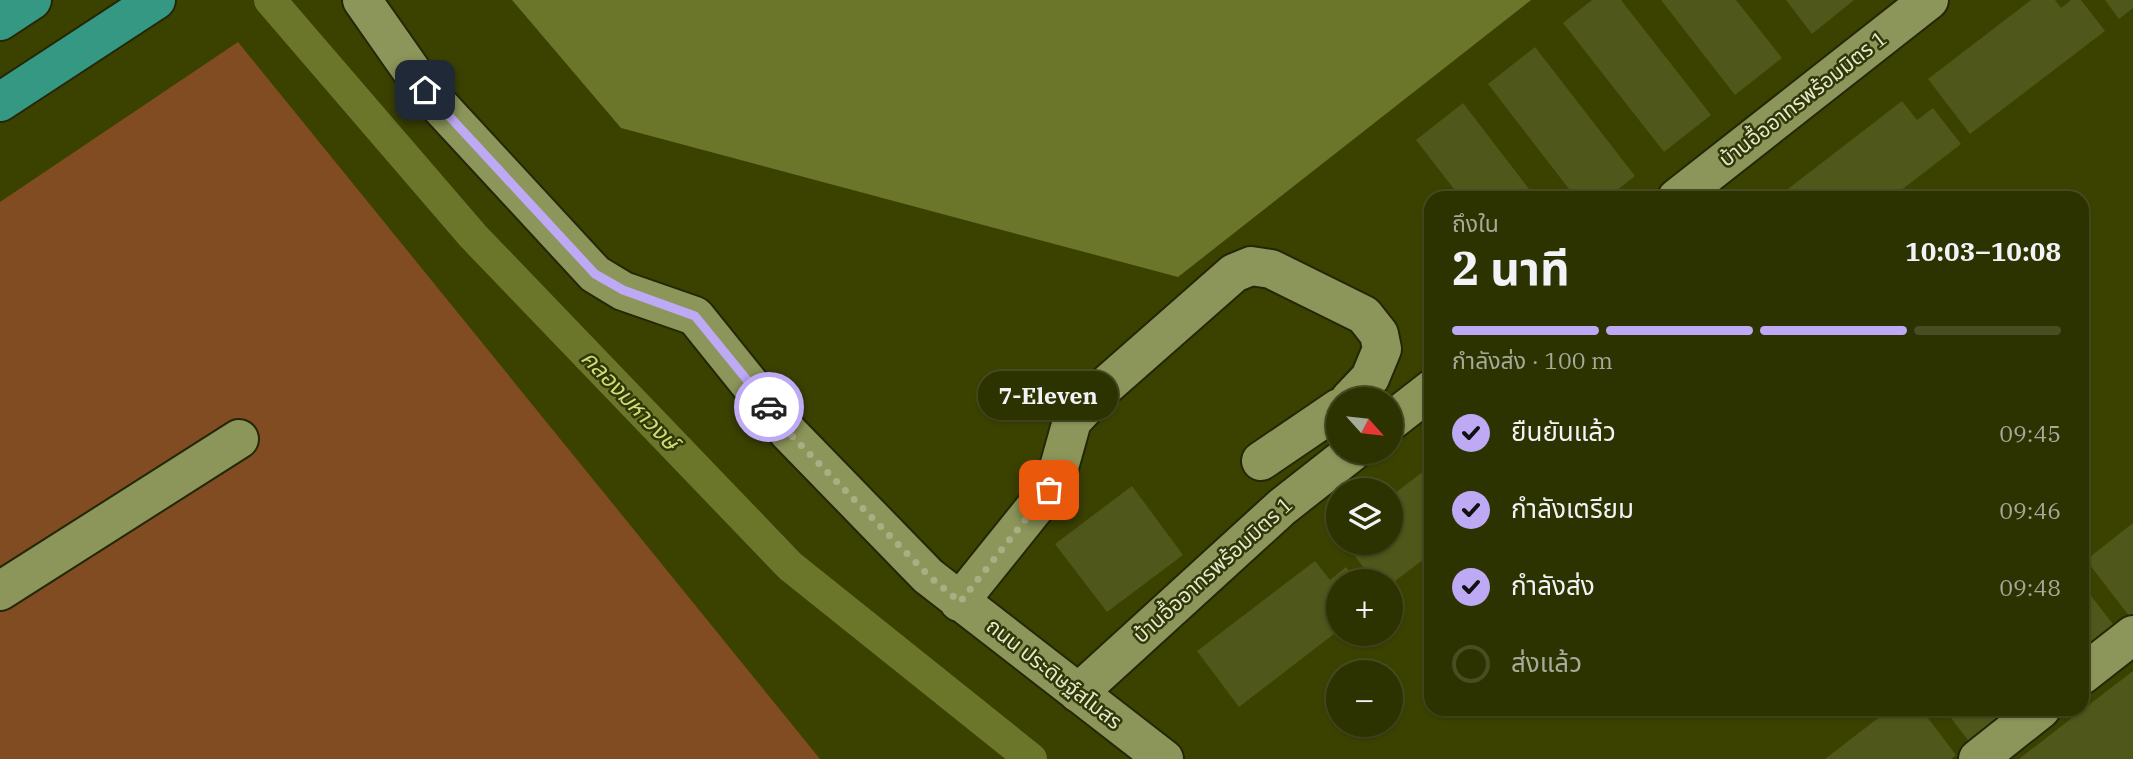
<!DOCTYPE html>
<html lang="th">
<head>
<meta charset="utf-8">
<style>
	:root { --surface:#2c3200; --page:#343a0a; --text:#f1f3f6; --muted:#a6aa99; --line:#484d22; --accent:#bea9f5 }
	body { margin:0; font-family:"IBM Plex Serif","Noto Sans Thai",serif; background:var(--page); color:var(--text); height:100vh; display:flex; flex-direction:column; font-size:26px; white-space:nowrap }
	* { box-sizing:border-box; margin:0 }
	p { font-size:23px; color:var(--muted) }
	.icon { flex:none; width:38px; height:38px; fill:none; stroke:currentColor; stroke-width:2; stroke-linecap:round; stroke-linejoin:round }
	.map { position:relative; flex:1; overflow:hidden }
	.details { position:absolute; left:1424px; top:191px; width:665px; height:525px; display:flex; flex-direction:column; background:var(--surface); border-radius:21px; box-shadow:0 2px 5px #0004,0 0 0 2px var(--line) }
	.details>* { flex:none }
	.needle { width:46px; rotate:117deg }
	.tools { position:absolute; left:1326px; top:387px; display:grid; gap:14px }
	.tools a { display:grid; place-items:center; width:77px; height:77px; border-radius:50%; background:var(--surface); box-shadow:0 2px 5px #0004,0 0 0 2px var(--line); font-size:35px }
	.pin { position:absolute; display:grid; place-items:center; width:60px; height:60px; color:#fff; margin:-30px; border-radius:14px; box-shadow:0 4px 10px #0006 }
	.courier { position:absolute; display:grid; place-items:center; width:70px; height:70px; margin:-35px; border:5px solid #bea9f5; border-radius:50%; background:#fff; color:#222; box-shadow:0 2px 9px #0007 }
	.bubble { position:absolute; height:49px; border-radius:24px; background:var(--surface); box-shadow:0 2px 5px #0004,0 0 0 2px var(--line); font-size:23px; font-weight:700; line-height:49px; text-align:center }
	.overview em { font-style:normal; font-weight:700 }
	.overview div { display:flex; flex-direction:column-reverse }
	.overview { display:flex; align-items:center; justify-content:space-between; height:119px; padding:0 28px }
	h1 { font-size:46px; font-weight:700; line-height:52px }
	.bar { display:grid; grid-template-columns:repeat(4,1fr); gap:10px 7px; align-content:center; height:84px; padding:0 28px }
	.bar i { height:9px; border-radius:5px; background:var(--line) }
	.bar .current { background:var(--accent) }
	.bar p { grid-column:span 4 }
	ol { padding:0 28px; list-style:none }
	li { display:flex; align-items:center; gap:21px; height:77px }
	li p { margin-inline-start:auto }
	li .icon { padding:7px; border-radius:50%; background:var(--accent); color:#111; stroke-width:4 }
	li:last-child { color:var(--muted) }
	li i { width:38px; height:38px; border:4px solid var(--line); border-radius:50% }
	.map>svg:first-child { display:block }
	.green { fill:#814c22 }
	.water { fill:#6c762b }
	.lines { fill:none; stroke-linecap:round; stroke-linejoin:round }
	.canal { stroke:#6c762b; stroke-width:32 }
	.building { fill:#4f571a }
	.minor-casing { stroke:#232707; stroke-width:42 }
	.highway-casing { stroke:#232707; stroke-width:42 }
	.minor { stroke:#8c965a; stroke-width:38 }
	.highway { stroke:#349883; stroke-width:38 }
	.done { stroke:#a9af84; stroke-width:7; stroke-dasharray:0 12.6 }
	.route { stroke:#bea9f5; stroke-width:9 }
	.labels { text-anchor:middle; stroke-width:5; stroke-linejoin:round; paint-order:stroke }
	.street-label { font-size:21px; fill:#e4eacb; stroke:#313707 }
	.water-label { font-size:23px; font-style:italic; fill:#cddc75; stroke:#313707 }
</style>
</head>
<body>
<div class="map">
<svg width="2133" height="759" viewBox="0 0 2133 759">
	<rect width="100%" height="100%" fill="#3b4200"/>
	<path class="green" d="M238,42L820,759H0V202Z"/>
	<path class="water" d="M512,0H1531L1178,277L621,128Z"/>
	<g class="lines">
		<path class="canal" d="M270,0L473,236L790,566L1031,759"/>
	</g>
	<path class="building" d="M1592,0H1621L1711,115L1664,152L1563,23Z
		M1661,0H1736L1782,58L1735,95Z
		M1786,0H1854L1812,34Z
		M2031,0H2055L2061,8L2071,0H2081L2105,31L1970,134L1928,79Z
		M2105,0H2133V8L2119,19Z
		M1535,47L1635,176L1607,198H1576L1488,84Z
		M1902,101L1917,120L1933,108L1961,144L1891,198H1788L1784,192Z
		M1463,103L1536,198H1461L1416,140Z
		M1432,465V553L1391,584V581H1374L1344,542H1391V496Z
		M1132,486L1183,555L1107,612L1055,544Z
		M2133,523V621L2086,560Z
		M1315,561L1330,580L1346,567L1356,581H1339V630L1239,707L1197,651Z
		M2082,584L2119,632L2082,660Z
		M2133,671V759H2019L2068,721Z
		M1890,709H1921L1956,755L1951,759H1825Z
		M1944,709H2018L1971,744Z"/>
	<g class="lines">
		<g class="minor-casing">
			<path id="minor" d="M362,0L425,90L595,274L623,291L695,316L789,433L928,576L1164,759
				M1677,198L1929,0
				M1391,421L1432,389
				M1261,461L1339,408
				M0,591L239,439
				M959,602L1049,490L1056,478L1072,421L1101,390L1234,273L1251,266L1271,269L1364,315L1379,334L1382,349L1370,378L1350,399
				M2082,675L2133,635
				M1078,693L1282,507L1352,452
				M1978,759L2041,709"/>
		</g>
		<g class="highway-casing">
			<path id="highway" d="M0,21L32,0
				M0,102L156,0"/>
		</g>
		<use href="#minor" class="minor"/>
		<use href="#highway" class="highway"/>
	</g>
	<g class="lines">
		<path class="done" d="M769,407L789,433L929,576L960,602L1049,490"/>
		<path class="route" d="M425,90L595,274L623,290L695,316L769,407"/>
	</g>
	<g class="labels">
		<g class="street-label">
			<text transform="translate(1803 99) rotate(-38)" y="7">บ้านอื้ออาทรพร้อมมิตร 1</text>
			<text transform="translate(1213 570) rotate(-42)" y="7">บ้านอื้ออาทรพร้อมมิตร 1</text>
			<text transform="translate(1054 674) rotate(38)" y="7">ถนน ประดิษฐ์สโมสร</text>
		</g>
		<g class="water-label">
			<text transform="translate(630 400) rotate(46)" y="8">คลองมหาวงษ์</text>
		</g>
	</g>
</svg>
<div class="tools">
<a><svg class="needle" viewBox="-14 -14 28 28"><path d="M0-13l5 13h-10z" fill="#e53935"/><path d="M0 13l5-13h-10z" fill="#a6aa99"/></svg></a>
<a><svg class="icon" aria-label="layers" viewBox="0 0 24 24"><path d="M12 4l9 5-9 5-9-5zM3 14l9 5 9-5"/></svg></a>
<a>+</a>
<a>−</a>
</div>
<div class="pin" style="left:1049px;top:490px;background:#ea580c"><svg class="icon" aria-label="bag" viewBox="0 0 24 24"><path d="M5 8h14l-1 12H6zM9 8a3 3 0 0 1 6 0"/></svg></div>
<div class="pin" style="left:425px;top:90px;background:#1f2937"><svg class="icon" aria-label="home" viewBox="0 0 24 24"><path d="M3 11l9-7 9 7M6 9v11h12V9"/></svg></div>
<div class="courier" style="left:769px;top:407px"><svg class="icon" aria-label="car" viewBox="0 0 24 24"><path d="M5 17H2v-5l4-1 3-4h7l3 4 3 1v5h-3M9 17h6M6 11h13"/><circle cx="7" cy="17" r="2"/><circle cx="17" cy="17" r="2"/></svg></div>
<div class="bubble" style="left:978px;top:371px;width:140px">7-Eleven</div>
<section class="details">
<div class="overview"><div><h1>2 นาที</h1><p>ถึงใน</p></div><em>10:03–10:08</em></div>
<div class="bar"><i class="current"></i><i class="current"></i><i class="current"></i><i></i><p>กำลังส่ง · 100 m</p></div>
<ol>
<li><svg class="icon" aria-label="check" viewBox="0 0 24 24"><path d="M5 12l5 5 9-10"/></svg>ยืนยันแล้ว<p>09:45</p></li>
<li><svg class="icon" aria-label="check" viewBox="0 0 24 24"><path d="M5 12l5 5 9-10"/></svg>กำลังเตรียม<p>09:46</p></li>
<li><svg class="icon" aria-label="check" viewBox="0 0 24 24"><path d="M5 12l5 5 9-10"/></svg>กำลังส่ง<p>09:48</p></li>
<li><i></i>ส่งแล้ว</li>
</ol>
</section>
</div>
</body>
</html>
